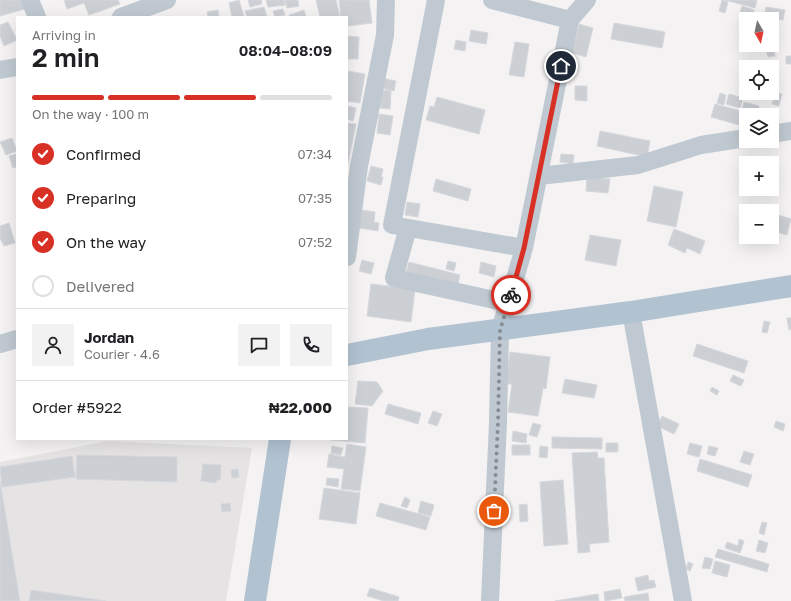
<!DOCTYPE html>
<html lang="en">
<head>
<meta charset="utf-8">
<style>
	:root { --surface:#fff; --page:#f2f2f2; --text:#202124; --muted:#757577; --line:#e0e0e0; --accent:#d93025 }
	body { margin:0; font-family:"Golos Text",sans-serif; background:var(--page); color:var(--text); height:100vh; display:flex; flex-direction:column; font-size:15px; white-space:nowrap }
	* { box-sizing:border-box; margin:0 }
	p { font-size:13px; color:var(--muted) }
	.icon { flex:none; width:22px; height:22px; fill:none; stroke:currentColor; stroke-width:2; stroke-linecap:round; stroke-linejoin:round }
	.map { position:relative; flex:1; overflow:hidden }
	.sheet { position:absolute; left:16px; top:16px; width:332px; height:424px; display:flex; flex-direction:column; background:var(--surface); border-radius:0px; box-shadow:0 4px 16px #0002 }
	.sheet>* { flex:none }
	.needle { width:26px; rotate:171deg }
	.tools { position:absolute; left:739px; top:12px; display:grid; gap:8px }
	.tools a { display:grid; place-items:center; width:40px; height:40px; border-radius:0px; background:var(--surface); box-shadow:0 4px 16px #0002; font-size:20px }
	.pin { position:absolute; display:grid; place-items:center; width:34px; height:34px; color:#fff; margin:-17px; border:2px solid #fff; border-radius:50%; box-shadow:0 1px 4px #0007 }
	.courier { position:absolute; display:grid; place-items:center; width:40px; height:40px; margin:-20px; border:3px solid #d93025; border-radius:50%; background:#fff; color:#222; box-shadow:0 1px 5px #0007 }
	.head em { font-style:normal; font-weight:600 }
	.head div { display:flex; flex-direction:column-reverse }
	.head { display:flex; align-items:center; justify-content:space-between; height:68px; padding:0 16px }
	h1 { font-size:26px; font-weight:600; line-height:30px }
	.bar { display:grid; grid-template-columns:repeat(4,1fr); gap:6px 4px; align-content:center; height:48px; padding:0 16px }
	.bar i { height:5px; border-radius:3px; background:var(--line) }
	.bar .active { background:var(--accent) }
	.bar p { grid-column:span 4 }
	.line { display:flex; align-items:center; gap:10px; padding:0 16px; border-top:1px solid var(--line) }
	.line div { flex:1 }
	.round { display:grid; place-items:center; flex:none; width:42px; height:42px; border-radius:0px; background:var(--page) }
	ol { padding:0 16px; list-style:none }
	li { display:flex; align-items:center; gap:12px; height:44px }
	li p { margin-inline-start:auto }
	li .icon { padding:4px; border-radius:50%; background:var(--accent); color:#fff; stroke-width:4 }
	li:last-child { color:var(--muted) }
	li i { width:22px; height:22px; border:2px solid var(--line); border-radius:50% }
	.map>svg:first-child { display:block }
	.education { fill:#e5e3e4 }
	.building { fill:#cccfd4; stroke:#d6d8dd }
	.lines { fill:none; stroke-linecap:round; stroke-linejoin:round }
	.minor { stroke:#c0c9d1; stroke-width:18 }
	.major { stroke:#b1c2d1; stroke-width:22 }
	.done { stroke:#858d93; stroke-width:4; stroke-dasharray:0 7.2 }
	.route { stroke:#d93025; stroke-width:5 }
</style>
</head>
<body>
<div class="map">
<svg width="791" height="601" viewBox="0 0 791 601">
	<rect width="100%" height="100%" fill="#f4f2f2"/>
	<path class="education" d="M108,441L252,448L226,601H0V462Z"/>
	<path class="building" d="M0,0H22L25,9L0,16Z
		M64,0H118L120,4L89,15L84,3L67,9Z
		M239,0L244,17H232L229,3Z
		M248,0H261L262,4L250,7Z
		M266,0H284L285,5L268,7Z
		M285,0H298L299,6L287,8Z
		M316,0H336L340,17H320Z
		M339,0H369L372,23L347,26V17H341Z
		M722,0L728,2L725,13L719,11Z
		M725,0H757L755,8Z
		M742,6L754,10L752,19L739,15Z
		M264,7L267,17H247L245,11Z
		M766,7L785,10L783,20L764,17Z
		M283,9L285,15L275,17L273,11Z
		M218,10L219,16L208,17L207,12Z
		M304,10L306,17H290L289,15Z
		M8,22L17,40L4,46L0,36V25Z
		M614,23L665,32L662,48L611,39Z
		M579,24L593,28L586,57L572,53Z
		M471,30L488,33L486,44L469,41Z
		M347,36L359,37L358,59H347Z
		M456,40L466,42L465,51L454,49Z
		M515,42L529,44L524,77L509,75Z
		M772,44H773L775,56L768,57L765,45H772Z
		M786,56H791V64H786Z
		M347,71L365,74L360,103L347,101Z
		M383,78L396,81L394,91L381,88Z
		M575,86H587V101L575,100Z
		M381,90L391,91L390,109L380,108Z
		M776,92L782,94L779,106L772,104Z
		M720,93L726,95L724,105L717,103Z
		M729,94L743,98L740,108L726,104Z
		M437,97L485,110L479,134L426,120L430,106L434,107Z
		M744,102L759,106L757,113L742,109Z
		M715,104L756,115H746V127L711,117Z
		M347,106L356,108L353,121L347,119Z
		M379,114L393,116L390,135L377,133Z
		M347,123L356,124L348,164L347,163Z
		M600,131L650,141L647,157L597,146Z
		M12,138L17,151L6,155L0,142Z
		M17,154V167L13,168L9,156Z
		M561,154L574,155L573,164L560,162Z
		M371,166L383,169L381,177H383L381,185L367,181Z
		M587,177L610,179L608,193L586,191Z
		M436,179L471,189L468,201L433,191Z
		M654,186L683,192L676,227L647,221Z
		M407,202L420,204L418,217L405,215Z
		M362,210L375,212L374,222L379,223L378,231L359,228Z
		M772,213L791,219L787,235L772,231Z
		M9,223L15,243L4,246L0,238V226Z
		M674,229L705,241L700,254L687,248L685,253L668,245Z
		M590,235L621,240L616,266L585,260Z
		M362,260L374,263L371,274L359,271Z
		M448,261L456,263L454,271L446,269Z
		M409,262L460,275L457,289L405,276Z
		M481,262L496,266L494,277L479,273Z
		M371,284L415,289L411,322L367,316Z
		M787,318H791V329L789,330Z
		M764,321L770,322L767,333L762,332Z
		M697,344L748,361L744,373L693,356Z
		M510,352L550,357L546,389L543,388L538,416L508,412L512,384H506Z
		M733,375L744,380L741,386L730,381Z
		M565,379L597,385L594,398L562,393Z
		M358,381L377,382L383,391L372,406L355,404Z
		M712,387L719,391L717,395L710,391Z
		M388,404L421,413L418,424L385,414Z
		M347,407L368,408L365,443L330,440V439H347Z
		M433,411L442,414L437,426L428,423Z
		M662,416L679,424L674,434L657,426Z
		M776,421L785,424L783,431L774,427Z
		M533,423L541,425L537,437L529,435Z
		M513,431L527,434L526,443L512,441Z
		M552,437L602,438V449L552,448Z
		M606,443H618V452H606Z
		M690,443L702,446L699,457L687,454Z
		M347,444L366,447L360,491L341,489L344,469L327,467L329,454L345,457Z
		M512,445H530V455H512Z
		M332,446L343,448L341,455L331,453Z
		M540,446L548,447L547,458L539,457Z
		M709,446L718,448L715,456L707,454Z
		M744,451L754,454L750,465L740,462Z
		M597,452L598,458H604L609,542L589,544L590,552L578,553L572,453Z
		M77,455L177,457V482L76,479Z
		M72,456L75,477L2,487L0,467Z
		M700,459L752,475L748,487L697,471Z
		M203,464L221,465L220,480H217L216,483L201,481Z
		M238,469L239,477L232,478L231,470Z
		M327,478L339,479L338,487L326,485Z
		M563,480L568,544L544,546L540,482Z
		M0,481L20,601H0Z
		M324,488L360,493L356,524L319,519Z
		M405,497L410,500L407,508L401,506Z
		M421,501L434,505L431,516L418,513Z
		M230,503L231,511L222,512L221,504Z
		M380,503L430,517L426,530L376,516Z
		M527,504L528,521L520,522L519,505Z
		M762,522L767,523L764,535L759,533Z
		M739,539L744,541L740,553L725,548L727,542L738,546Z
		M759,540L768,543L765,553L756,551Z
		M718,549L769,564L767,572L715,557Z
		M705,557L713,559L710,569L702,568Z
		M715,561L730,565L727,577L712,573Z
		M688,562L693,564L690,571L686,569Z
		M648,575L649,581L654,580L656,587L638,591L635,578Z
		M370,588L399,597L398,601H384L367,596Z
		M620,589L622,598L605,601L604,592Z
		M31,590L106,601H29Z
		M648,593L649,601H625L624,597Z
		M598,594L599,601H555Z"/>
	<g class="lines">
		<path class="minor" d="M30,0L37,17
			M436,0L392,225L524,248
			M492,0L570,20
			M121,17L167,0
			M0,70L17,67
			M772,134L791,131
			M539,176L638,165L701,145L746,138
			M408,228L394,278L508,303
			M347,257L359,166L385,35L386,0
			M631,312L683,601
			M0,344L17,339
			M490,601L498,422L500,330L524,248L570,20L587,0"/>
		<path class="major" d="M347,355L428,339L631,312L791,286
			M255,601L280,439"/>
	</g>
	<g class="lines">
		<path class="done" d="M494,511L498,422L500,330L511,295"/>
		<path class="route" d="M511,295L524,248L561,66"/>
	</g>
</svg>
<div class="tools">
<a><svg class="needle" viewBox="-14 -14 28 28"><path d="M0-13l5 13h-10z" fill="#e53935"/><path d="M0 13l5-13h-10z" fill="#757577"/></svg></a>
<a><svg class="icon" aria-label="locate" viewBox="0 0 24 24"><circle cx="12" cy="12" r="6"/><path d="M12 2v4M12 18v4M2 12h4M18 12h4"/></svg></a>
<a><svg class="icon" aria-label="layers" viewBox="0 0 24 24"><path d="M12 4l9 5-9 5-9-5zM3 14l9 5 9-5"/></svg></a>
<a>+</a>
<a>−</a>
</div>
<div class="pin" style="left:494px;top:511px;background:#ea580c"><svg class="icon" aria-label="bag" viewBox="0 0 24 24"><path d="M5 8h14l-1 12H6zM9 8a3 3 0 0 1 6 0"/></svg></div>
<div class="pin" style="left:561px;top:66px;background:#1f2937"><svg class="icon" aria-label="home" viewBox="0 0 24 24"><path d="M3 11l9-7 9 7M6 9v11h12V9"/></svg></div>
<div class="courier" style="left:511px;top:295px"><svg class="icon" aria-label="bike" viewBox="0 0 24 24"><circle cx="6" cy="16" r="4"/><circle cx="18" cy="16" r="4"/><path d="M6 16l4-8h5l3 8M10 8l3 8H6M13 5h3"/></svg></div>
<section class="sheet">
<div class="head"><div><h1>2 min</h1><p>Arriving in</p></div><em>08:04–08:09</em></div>
<div class="bar"><i class="active"></i><i class="active"></i><i class="active"></i><i></i><p>On the way · 100 m</p></div>
<ol>
<li><svg class="icon" aria-label="check" viewBox="0 0 24 24"><path d="M5 12l5 5 9-10"/></svg>Confirmed<p>07:34</p></li>
<li><svg class="icon" aria-label="check" viewBox="0 0 24 24"><path d="M5 12l5 5 9-10"/></svg>Preparing<p>07:35</p></li>
<li><svg class="icon" aria-label="check" viewBox="0 0 24 24"><path d="M5 12l5 5 9-10"/></svg>On the way<p>07:52</p></li>
<li><i></i>Delivered</li>
</ol>
<div class="line" style="height:72px"><a class="round"><svg class="icon" aria-label="person" viewBox="0 0 24 24"><circle cx="12" cy="8" r="4"/><path d="M4 21q1-7 8-7t8 7"/></svg></a><div><b>Jordan</b><p>Courier · 4.6</p></div><a class="round"><svg class="icon" aria-label="chat" viewBox="0 0 24 24"><path d="M4 5h16v11H9l-5 4z"/></svg></a><a class="round"><svg class="icon" aria-label="phone" viewBox="0 0 24 24"><path d="M5 4h4l2 5-3 2q2 4 5 5l2-3 5 2v4C11 20 4 13 5 4z"/></svg></a></div>
<div class="line" style="height:52px"><div>Order #5922</div><b>₦22,000</b></div>
</section>
</div>
</body>
</html>
